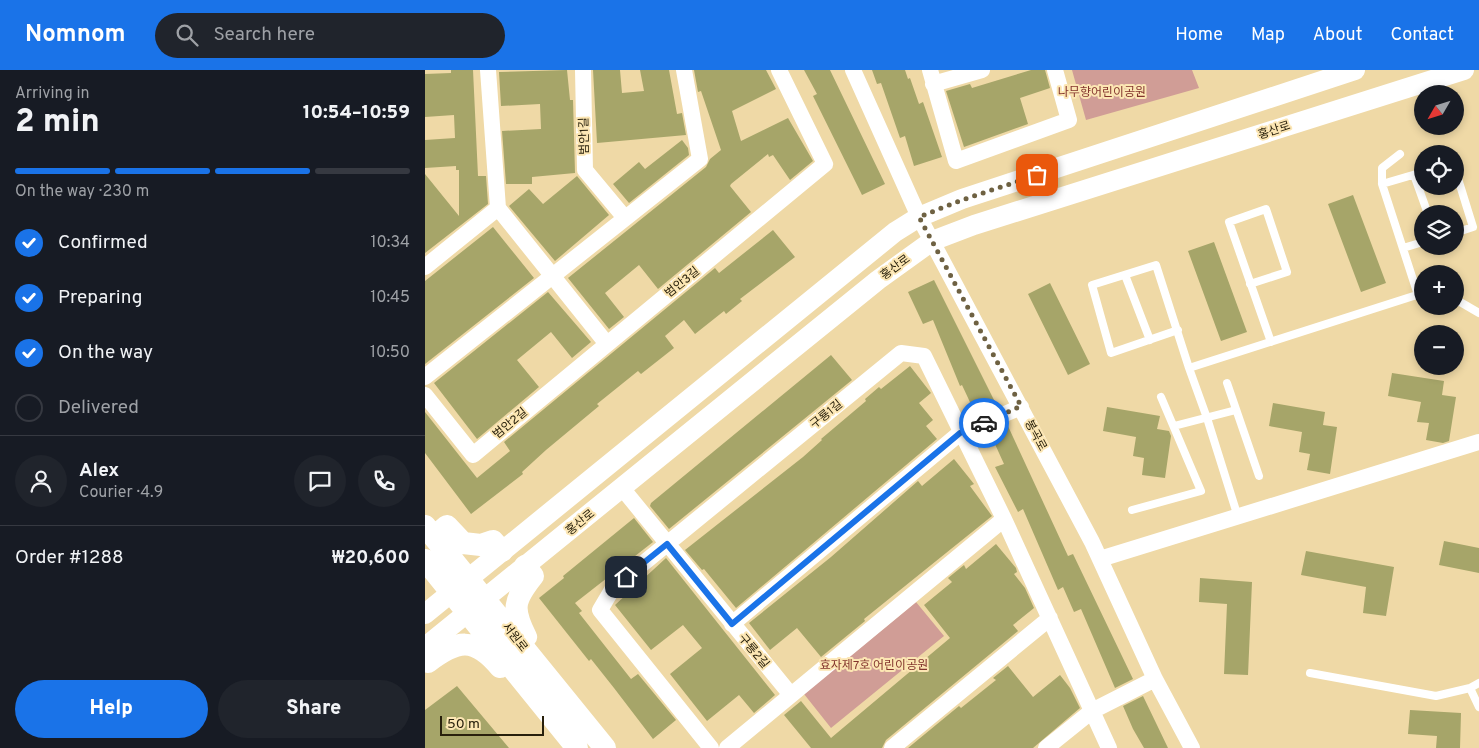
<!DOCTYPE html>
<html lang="en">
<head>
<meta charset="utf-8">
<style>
	:root { --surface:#171b24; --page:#20242c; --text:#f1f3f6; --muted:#9ea1a6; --line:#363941; --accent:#1a73e8 }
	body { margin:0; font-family:Overpass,"Noto Sans KR",sans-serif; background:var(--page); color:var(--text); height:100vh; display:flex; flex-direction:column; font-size:19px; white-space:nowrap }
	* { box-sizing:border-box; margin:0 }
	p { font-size:16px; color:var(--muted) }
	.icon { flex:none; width:28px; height:28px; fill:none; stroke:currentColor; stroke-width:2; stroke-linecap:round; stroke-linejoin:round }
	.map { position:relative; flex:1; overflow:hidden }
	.sheet { display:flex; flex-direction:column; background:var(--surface); width:425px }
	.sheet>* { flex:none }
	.needle { width:32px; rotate:231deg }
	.controls { position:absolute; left:989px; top:15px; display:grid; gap:10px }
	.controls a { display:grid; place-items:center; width:50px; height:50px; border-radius:50%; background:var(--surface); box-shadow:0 2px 8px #0003; font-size:25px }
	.scale { position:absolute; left:15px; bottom:12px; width:104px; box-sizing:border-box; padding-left:5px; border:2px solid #28200c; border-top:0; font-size:14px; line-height:18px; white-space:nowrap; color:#28200c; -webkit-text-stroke:4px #fce6b3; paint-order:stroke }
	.pin { position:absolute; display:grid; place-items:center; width:42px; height:42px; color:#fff; margin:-21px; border-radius:10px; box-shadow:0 2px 8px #0006 }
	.courier { position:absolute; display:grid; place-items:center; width:50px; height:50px; margin:-25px; border:4px solid #1a73e8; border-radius:50%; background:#fff; color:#222; box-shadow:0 1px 6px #0007 }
	.head em { font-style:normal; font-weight:800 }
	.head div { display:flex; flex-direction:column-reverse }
	.head { display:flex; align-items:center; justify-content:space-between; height:85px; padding:0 15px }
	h1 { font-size:32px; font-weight:800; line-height:38px }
	.bar { display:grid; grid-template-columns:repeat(4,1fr); gap:8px 5px; align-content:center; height:60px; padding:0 15px }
	.bar i { height:6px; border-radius:4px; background:var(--line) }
	.bar .current { background:var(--accent) }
	.bar p { grid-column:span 4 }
	.line { display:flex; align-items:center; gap:12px; padding:0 15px; border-top:1px solid var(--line) }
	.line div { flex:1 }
	.round { display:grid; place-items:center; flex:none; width:52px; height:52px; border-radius:26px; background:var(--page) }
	ol { padding:0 15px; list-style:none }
	li { display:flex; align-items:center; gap:15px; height:55px }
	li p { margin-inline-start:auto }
	li .icon { padding:5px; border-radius:50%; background:var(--accent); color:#fff; stroke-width:4 }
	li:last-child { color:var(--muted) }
	li i { width:28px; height:28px; border:2px solid var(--line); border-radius:50% }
	.button { display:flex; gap:10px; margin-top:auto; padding:10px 15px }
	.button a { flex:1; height:58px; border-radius:30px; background:var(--accent); color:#fff; font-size:20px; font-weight:800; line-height:58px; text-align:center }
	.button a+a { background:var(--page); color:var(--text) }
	header { display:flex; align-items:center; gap:30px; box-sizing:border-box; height:70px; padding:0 25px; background:var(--accent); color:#fff }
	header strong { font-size:24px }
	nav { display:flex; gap:28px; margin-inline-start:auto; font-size:18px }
	.search { width:350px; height:45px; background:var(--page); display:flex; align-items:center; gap:12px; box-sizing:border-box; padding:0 18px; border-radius:28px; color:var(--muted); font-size:19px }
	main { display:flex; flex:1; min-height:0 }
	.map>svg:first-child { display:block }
	.green { fill:#d09d96 }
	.building { fill:#a6a569 }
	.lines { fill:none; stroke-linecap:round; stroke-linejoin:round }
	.service { stroke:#fff; stroke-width:8 }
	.minor { stroke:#fff; stroke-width:16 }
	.tertiary { stroke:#fff; stroke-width:20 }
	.secondary { stroke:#fff; stroke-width:22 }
	.done { stroke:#6e6142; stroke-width:5; stroke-dasharray:0 9 }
	.route { stroke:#1a73e8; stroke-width:6 }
	.labels { text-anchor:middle; stroke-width:4; stroke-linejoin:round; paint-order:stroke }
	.park-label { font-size:12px; fill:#83342d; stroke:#fce6b3 }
	.street-label { font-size:12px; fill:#28200c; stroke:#fce6b3 }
</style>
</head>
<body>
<header>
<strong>Nomnom</strong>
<div class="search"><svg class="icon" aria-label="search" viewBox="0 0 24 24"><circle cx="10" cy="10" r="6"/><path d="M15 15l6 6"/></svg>Search here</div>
<nav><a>Home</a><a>Map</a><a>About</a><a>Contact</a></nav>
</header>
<main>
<section class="sheet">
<div class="head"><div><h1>2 min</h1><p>Arriving in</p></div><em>10:54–10:59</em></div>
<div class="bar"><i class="current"></i><i class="current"></i><i class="current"></i><i></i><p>On the way · 230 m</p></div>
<ol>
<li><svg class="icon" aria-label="check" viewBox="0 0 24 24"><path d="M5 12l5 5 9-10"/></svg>Confirmed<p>10:34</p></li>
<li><svg class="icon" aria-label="check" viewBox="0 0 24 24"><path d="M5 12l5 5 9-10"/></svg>Preparing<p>10:45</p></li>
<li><svg class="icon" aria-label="check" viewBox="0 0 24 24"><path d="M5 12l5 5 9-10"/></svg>On the way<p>10:50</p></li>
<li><i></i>Delivered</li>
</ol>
<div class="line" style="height:90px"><a class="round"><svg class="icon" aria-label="person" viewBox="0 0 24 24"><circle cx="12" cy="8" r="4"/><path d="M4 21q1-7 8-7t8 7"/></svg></a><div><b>Alex</b><p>Courier · 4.9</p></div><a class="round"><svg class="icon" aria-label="chat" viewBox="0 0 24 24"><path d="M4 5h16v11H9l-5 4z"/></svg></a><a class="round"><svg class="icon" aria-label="phone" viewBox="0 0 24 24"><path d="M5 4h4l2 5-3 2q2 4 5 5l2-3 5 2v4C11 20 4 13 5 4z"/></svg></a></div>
<div class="line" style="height:65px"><div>Order #1288</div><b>₩20,600</b></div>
<div class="button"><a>Help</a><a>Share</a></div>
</section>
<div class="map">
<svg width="1054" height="678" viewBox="0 0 1054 678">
	<rect width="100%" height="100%" fill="#efd9a6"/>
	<path class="green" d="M647,0H767L774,18L661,50Z
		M491,532L519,566L406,658L379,624Z"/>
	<path class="building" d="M26,0H48L53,106H61L63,134L0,183V104L34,146V100H31V96L0,98V70L30,68L29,45L0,47V4L26,3Z
		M142,0L145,30H148L150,103L107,107V114H81L77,61L116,59L115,34L76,36L74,2Z
		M168,0H195L197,23L219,21L215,0H244L252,44L257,43L261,65L172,73Z
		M269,0H341L351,19L307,41L316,71L363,48L388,91L365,110L348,85L344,87L343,84L306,114L305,116L326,142L233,219L214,195L180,223L199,247L184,259L143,208L281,97L285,89L296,80L276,21L273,22Z
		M379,0H405L460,114L437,125L388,26L392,24Z
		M447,0H480L483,9L485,8L494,34L498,32L517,87L489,96L480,66L475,68L456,13L452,14Z
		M606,0H620L625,18L595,28L603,54L539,77L521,21L545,14L547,18Z
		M257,70L263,78L264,85L204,133L188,114L214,92L220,99Z
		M152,106L184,145L130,191L84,136L104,119L118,134Z
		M928,125L961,213L936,222L903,134Z
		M68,157L109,208L0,294V211Z
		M348,160L370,187L315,229L317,231L301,244L299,241L270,264L259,250L240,266L249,278L216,304L213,301L172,334L174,336L121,380L97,402L98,404L46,444L0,383V342L52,408L85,381L79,372L290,198L294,203Z
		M789,172L822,262L796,271L763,181Z
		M509,210L572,336L551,345L537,315L535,316L508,250L498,254L483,222Z
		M625,213L665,294L643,305L603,224Z
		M123,222L166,272L147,288L126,262L92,290L114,317L52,369L9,313Z
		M406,285L427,310L244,459L225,436L226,433Z
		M485,296L506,323L494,333L508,350L501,356L512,369L311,538L279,499L277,500L260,480L378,387L397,370L396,369L441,331L440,329L454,317L456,319Z
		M967,303L1019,311L1017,325L1031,327L1024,371L1018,373L1001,370L1004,353L992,352L996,332L963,326Z
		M848,333L900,342L898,355L912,357L905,404L882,400L885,384L874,382L877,362L844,356Z
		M682,337L735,346L732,359L744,361L746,366L740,408L717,405L719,388L708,386L711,367L678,361Z
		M582,354L643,486L648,484L708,609L690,618L656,539L649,542L638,517L633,520L598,439L593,442L570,397L579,394L564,361Z
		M529,389L549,414L545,416L567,446L439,549L440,551L396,587L372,558L345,580L324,553L406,487L493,411L497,416Z
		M209,448L228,472L150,533L157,541L154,543L206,609L213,604L251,650L228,669L189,618L166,589L164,591L114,528L139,508L138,506Z
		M1019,471L1054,478V503L1014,495Z
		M571,474L591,498L592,502L589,504L600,518L609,538L588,555L593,561L461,670L457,678H386L359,645L376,631L406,668L525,568L499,535L527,512L523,508L539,495L541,499Z
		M881,481L969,497L961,546L938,543L941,517L876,505Z
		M241,488L350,625L329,643L314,625L282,651L245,604L277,578L258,555L226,580L190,535Z
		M775,508L827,512L823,605L799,604L802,534L774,532Z
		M583,596L608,627L635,605L645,618L655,638L608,678H483L534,636L536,638L571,610L568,608Z
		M32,616L84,678H0V640Z
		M718,626L731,653L743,678H719L708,659L698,636Z
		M985,640L1036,643L1035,678H1011L1012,666L983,664Z"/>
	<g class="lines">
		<path class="service" d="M975,84L957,98V114L993,225
			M1030,99L1048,157L1030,163
			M989,105L1003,144
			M957,114L998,102
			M978,178L998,172
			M700,205L725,270
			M825,214L862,202L841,139L804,152L846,272
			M1030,229L1054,243
			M753,260L686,283L667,215L731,195L764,298
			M802,313L834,406
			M749,356L811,340
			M707,440L776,421L736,327
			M813,447L782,348L764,298L998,223
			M885,603L1011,626L1045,618
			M1054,613L1045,618L1054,637"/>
		<path class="minor" d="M63,0L73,138L182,274
			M158,0L160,100L200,148
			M428,0L494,147L667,472L730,609L767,678
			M505,0L531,91L644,50L630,0
			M508,14L557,0
			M0,197L73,138
			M0,307L275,89L259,0
			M0,325L48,385L400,94L354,0
			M197,418L366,625
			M675,489L1054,372
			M307,554L535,363L596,337
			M286,678L175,540L188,518L476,283L499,286L579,449L684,678
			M302,678L579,449
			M467,678L625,548
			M621,678L667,641L730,609"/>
		<path class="tertiary" d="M0,544L470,162L494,147L537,129L930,0
			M0,577L453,210L507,171L549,155L1039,0"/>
		<path class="secondary" d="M0,456L180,678
			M9,467L22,456L38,473L56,475L68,471L77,481
			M0,490L152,678
			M99,569L101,567C87,539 88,531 108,506L100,496
			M0,589L3,592C32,570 49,566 75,597"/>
	</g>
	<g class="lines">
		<path class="done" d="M559,353L596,336L494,147L537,130L612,105"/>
		<path class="route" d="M201,507L242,474L307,554L535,363L559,353"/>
	</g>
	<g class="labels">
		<g class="park-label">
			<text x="677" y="26">나무향어린이공원</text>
			<text x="449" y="599">효자제7호 어린이공원</text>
		</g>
		<g class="street-label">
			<text transform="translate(849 60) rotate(-18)" y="4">홍산로</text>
			<text transform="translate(159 66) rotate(-91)" y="4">범안1길</text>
			<text transform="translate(470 197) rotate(-36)" y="4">홍산로</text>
			<text transform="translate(257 212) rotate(-39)" y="4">범안3길</text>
			<text transform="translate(401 344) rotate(-39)" y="4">구룡1길</text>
			<text transform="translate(85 353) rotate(-40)" y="4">범안2길</text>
			<text transform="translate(611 365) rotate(62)" y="4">봉곡로</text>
			<text transform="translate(155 452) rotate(-39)" y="4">홍산로</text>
			<text transform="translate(90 567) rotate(52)" y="4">서원로</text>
			<text transform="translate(329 581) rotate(50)" y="4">구룡2길</text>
		</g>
	</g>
</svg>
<div class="controls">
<a><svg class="needle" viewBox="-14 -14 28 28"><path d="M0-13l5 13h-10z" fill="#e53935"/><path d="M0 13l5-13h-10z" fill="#9ea1a6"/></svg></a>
<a><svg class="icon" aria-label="locate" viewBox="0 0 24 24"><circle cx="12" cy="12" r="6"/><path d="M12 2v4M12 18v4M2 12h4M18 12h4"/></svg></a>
<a><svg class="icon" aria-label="layers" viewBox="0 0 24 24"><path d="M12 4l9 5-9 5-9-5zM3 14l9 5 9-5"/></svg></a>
<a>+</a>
<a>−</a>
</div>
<div class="scale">50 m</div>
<div class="pin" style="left:612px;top:105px;background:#ea580c"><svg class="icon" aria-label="bag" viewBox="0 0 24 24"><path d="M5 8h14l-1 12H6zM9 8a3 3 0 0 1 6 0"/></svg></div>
<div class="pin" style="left:201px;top:507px;background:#1f2937"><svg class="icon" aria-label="home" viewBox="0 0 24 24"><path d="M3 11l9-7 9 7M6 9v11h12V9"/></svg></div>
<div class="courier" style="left:559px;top:353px"><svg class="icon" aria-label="car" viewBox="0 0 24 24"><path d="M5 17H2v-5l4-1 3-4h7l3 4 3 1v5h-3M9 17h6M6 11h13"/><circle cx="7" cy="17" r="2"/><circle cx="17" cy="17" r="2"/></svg></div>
</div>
</main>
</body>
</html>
